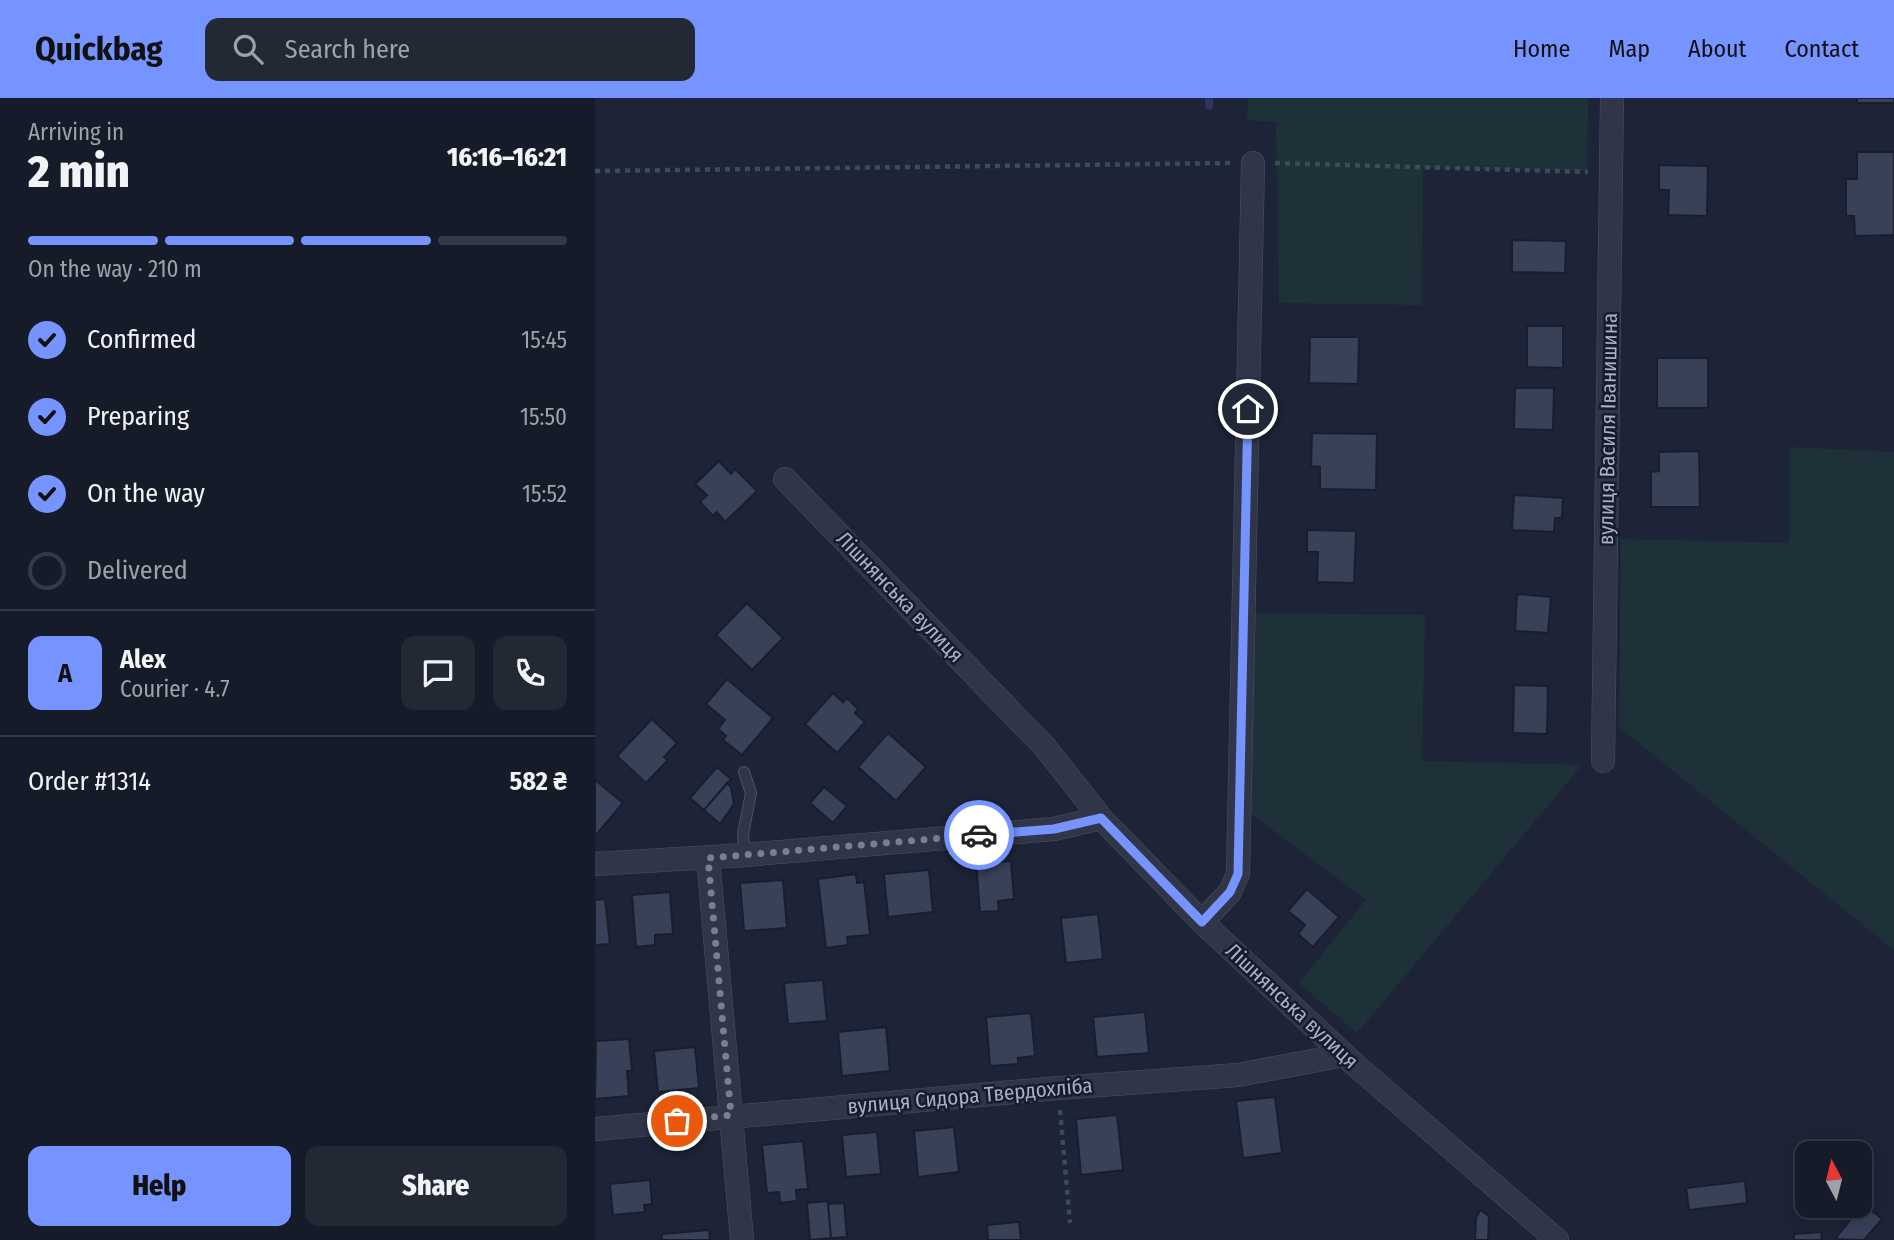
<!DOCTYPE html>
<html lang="en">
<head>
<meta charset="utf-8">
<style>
	:root { --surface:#161b29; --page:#232835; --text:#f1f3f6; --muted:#9ea1a8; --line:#353946; --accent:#7594ff }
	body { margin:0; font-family:"Fira Sans Condensed",sans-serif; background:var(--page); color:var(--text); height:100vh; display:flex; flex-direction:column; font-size:26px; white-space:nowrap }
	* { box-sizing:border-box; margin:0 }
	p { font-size:23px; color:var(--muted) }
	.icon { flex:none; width:38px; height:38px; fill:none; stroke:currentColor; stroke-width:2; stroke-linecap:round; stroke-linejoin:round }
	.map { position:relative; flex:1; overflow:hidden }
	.drawer { display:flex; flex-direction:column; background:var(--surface); width:595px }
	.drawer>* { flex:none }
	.needle { width:46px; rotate:353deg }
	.fabs { position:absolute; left:1200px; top:1043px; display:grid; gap:14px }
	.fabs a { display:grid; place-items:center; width:77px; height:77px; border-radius:14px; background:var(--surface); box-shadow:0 4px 18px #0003,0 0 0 2px var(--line); font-size:35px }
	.pin { position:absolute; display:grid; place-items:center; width:60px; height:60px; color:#fff; margin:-30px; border:4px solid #fff; border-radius:50%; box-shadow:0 2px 7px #0007 }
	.courier { position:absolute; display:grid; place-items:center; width:70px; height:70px; margin:-35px; border:5px solid #7594ff; border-radius:50%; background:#fff; color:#222; box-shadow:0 2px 9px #0007 }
	.summary em { font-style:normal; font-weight:800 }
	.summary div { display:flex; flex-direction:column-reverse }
	.summary { display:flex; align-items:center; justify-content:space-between; height:119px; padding:0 28px }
	h1 { font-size:46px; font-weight:800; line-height:52px }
	.bar { display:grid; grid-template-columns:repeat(4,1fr); gap:10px 7px; align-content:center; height:84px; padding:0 28px }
	.bar i { height:9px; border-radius:5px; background:var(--line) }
	.bar .active { background:var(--accent) }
	.bar p { grid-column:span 4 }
	.line { display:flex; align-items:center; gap:18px; padding:0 28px; border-top:2px solid var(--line) }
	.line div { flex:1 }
	.round { display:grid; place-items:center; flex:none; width:74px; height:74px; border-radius:14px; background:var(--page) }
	ol { padding:0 28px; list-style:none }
	li { display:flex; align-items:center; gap:21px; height:77px }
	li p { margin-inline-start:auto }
	li .icon { padding:7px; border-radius:50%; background:var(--accent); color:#111; stroke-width:4 }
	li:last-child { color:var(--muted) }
	li i { width:38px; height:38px; border:4px solid var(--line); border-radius:50% }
	.primary-button { display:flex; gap:14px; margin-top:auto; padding:14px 28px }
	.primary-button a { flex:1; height:80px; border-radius:14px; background:var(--accent); color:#111; font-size:28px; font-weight:800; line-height:80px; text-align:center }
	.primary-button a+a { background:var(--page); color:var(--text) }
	header { display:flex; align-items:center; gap:42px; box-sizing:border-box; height:98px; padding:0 35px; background:var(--accent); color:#111 }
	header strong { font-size:33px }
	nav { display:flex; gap:38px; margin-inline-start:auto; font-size:24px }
	.search { width:490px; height:63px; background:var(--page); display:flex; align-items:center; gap:18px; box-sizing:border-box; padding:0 24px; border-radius:14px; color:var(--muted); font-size:26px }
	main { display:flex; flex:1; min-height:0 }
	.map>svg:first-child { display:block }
	.green { fill:#1f3138 }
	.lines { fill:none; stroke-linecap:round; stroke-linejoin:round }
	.stream { stroke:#29355a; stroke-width:8 }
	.building { fill:#384158; stroke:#181e2e; stroke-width:2 }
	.service-casing { stroke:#4b5163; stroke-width:12 }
	.minor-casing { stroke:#4b5163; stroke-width:24 }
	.path { stroke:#394d53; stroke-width:4.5; stroke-dasharray:5 5; stroke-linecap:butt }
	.service { stroke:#303648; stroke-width:10 }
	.minor { stroke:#303648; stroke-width:23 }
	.done { stroke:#797f93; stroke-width:7; stroke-dasharray:0 12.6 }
	.route { stroke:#7594ff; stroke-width:9 }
	.labels { text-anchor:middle; stroke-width:5; stroke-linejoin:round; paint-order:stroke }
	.street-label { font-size:21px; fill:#aab0c5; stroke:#161c2c }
</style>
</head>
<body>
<header>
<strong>Quickbag</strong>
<div class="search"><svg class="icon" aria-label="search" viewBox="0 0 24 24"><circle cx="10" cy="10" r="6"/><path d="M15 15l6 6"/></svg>Search here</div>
<nav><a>Home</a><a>Map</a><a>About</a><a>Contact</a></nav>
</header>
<main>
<section class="drawer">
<div class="summary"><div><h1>2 min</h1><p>Arriving in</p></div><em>16:16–16:21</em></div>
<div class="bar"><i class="active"></i><i class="active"></i><i class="active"></i><i></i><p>On the way · 210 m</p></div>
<ol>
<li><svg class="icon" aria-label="check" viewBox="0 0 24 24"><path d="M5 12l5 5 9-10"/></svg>Confirmed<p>15:45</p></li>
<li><svg class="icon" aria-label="check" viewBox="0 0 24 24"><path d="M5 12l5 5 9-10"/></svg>Preparing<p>15:50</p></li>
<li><svg class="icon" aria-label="check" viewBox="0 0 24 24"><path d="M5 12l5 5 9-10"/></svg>On the way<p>15:52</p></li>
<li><i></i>Delivered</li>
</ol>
<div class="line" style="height:126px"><b class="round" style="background:var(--accent);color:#111">A</b><div><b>Alex</b><p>Courier · 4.7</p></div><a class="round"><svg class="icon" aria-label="chat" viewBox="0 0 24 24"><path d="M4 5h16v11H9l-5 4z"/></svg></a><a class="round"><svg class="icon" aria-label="phone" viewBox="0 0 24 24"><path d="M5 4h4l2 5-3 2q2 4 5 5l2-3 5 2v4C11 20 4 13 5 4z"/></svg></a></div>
<div class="line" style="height:91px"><div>Order #1314</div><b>582 ₴</b></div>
<div class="primary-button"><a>Help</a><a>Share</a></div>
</section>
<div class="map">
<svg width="1299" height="1142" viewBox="0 0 1299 1142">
	<rect width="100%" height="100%" fill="#1d2437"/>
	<path class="green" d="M653,0H993L992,73L828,70L827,207L684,205L681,24L652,22Z
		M1194,349L1299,354V852L1024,629L1026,441L1194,445Z
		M659,515L830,517L827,663L987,667L762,935L704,885L771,802L655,715Z"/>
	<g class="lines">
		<path class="stream" d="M614,8V0"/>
	</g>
	<path class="building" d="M1262,0H1299V5H1262Z
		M1262,54H1299V137L1260,138L1259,118H1251V81H1262Z
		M1064,67L1113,68L1112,118L1073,117L1074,92H1064Z
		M917,142L971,143L970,175L917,174Z
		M932,228H968V270L932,269Z
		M715,239H764L763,286L714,285Z
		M1062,260H1113V310H1062Z
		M920,290H959L958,332L919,331Z
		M717,335L782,336L781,392L725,391V369L716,368Z
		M1104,353L1105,409H1056V374L1064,373V354Z
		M124,363L136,376L140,371L162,393L130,424L122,414L118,418L105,404L112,397L100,386Z
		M919,397L968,400L967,420H960L959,434L917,432Z
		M712,432L761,433L759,485L722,484L723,454H712Z
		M922,496L956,499L953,535L920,533Z
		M152,505L188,540L157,572L121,537Z
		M132,581L178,620L147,657L128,642L131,638L123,631L130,622L111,606Z
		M919,587L953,588L952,636L918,635Z
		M238,595L248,604L252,600L263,611L260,615L270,624L242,655L210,626Z
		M57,621L82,645L69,659L73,662L51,685L22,658Z
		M293,635L331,669L301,703L263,669Z
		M122,669L136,681L109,712L95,700Z
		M0,682L28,705L0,738Z
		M132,685L136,689L139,706L125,726L109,712Z
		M229,689L252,708L238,725L215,705Z
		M416,763L419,801L403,803L404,813L385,814L381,765Z
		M334,772L338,814L293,819L289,776Z
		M261,776L262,785L269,784L275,837L252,839L253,847L231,850L223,781Z
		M188,782L192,830L149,833L145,785Z
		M712,791L744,819L718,849L703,836L710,827L693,813Z
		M75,794L78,836L60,837V847L41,849L37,797Z
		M10,801L15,846L0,847V802Z
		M503,816L508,861L471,865L466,820Z
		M228,882L232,923L193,926L189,885Z
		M550,914L554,955L502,959L498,919Z
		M436,915L440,958L423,960V966L395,968L391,919Z
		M291,929L295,973L247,978L243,934Z
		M34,941L37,973H32L34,998L0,1001L1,943Z
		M100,949L104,990L63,994L59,953Z
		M680,999L687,1055L648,1060L641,1003Z
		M522,1017L528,1072L486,1077L481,1021Z
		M359,1029L364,1074L323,1079L319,1033Z
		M282,1034L286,1076L251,1079L247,1037Z
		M208,1043L213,1091L201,1092L202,1103L185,1105L184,1094L172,1095L167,1047Z
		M55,1082L57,1106L49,1107L50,1114L18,1117L15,1086Z
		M1150,1083L1152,1105L1094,1112L1091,1090Z
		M233,1103L236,1140L215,1142L212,1105Z
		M249,1105L252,1139L236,1140L233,1106Z
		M1268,1106L1287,1121L1269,1142L1240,1141Z
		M885,1112L894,1118L893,1142H880L881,1120Z
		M424,1124L426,1142H393L392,1127Z
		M114,1132L115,1142H67V1136Z
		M1226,1134L1227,1142H1199V1136Z"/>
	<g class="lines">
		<g class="service-casing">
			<path id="service" d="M149,674L156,695L148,736L150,757"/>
		</g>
		<g class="minor-casing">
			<path id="minor" d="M190,381L449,648L506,720L607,824L758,965L962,1142
				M1008,663L1017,0
				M113,760L147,1142
				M0,766L150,757L459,731L506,720
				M607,824L635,794L643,776L658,65
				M0,1031L464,990L643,977L749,957"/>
		</g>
		<path class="path" d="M680,65L993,74
			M0,73L636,65
			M465,1012L475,1125"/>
		<use href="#service" class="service"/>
		<use href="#minor" class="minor"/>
	</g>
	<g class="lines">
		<path class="done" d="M82,1023L136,1017L113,760L384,737"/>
		<path class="route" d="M384,737L459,731L506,720L607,824L635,794L643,776L653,311"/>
	</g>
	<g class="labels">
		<g class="street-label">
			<text transform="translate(1013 331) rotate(-89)" y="7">вулиця Василя Іванишина</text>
			<text transform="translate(305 499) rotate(46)" y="7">Лішнянська вулиця</text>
			<text transform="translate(697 908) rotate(43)" y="7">Лішнянська вулиця</text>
			<text transform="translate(375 998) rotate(-5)" y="7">вулиця Сидора Твердохліба</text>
		</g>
	</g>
</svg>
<div class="fabs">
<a><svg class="needle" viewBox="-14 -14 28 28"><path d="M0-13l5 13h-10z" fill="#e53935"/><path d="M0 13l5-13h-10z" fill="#9ea1a8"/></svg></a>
</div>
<div class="pin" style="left:82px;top:1023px;background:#ea580c"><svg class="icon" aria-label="bag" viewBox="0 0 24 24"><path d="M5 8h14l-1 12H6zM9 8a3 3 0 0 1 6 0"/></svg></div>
<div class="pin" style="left:653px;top:311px;background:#1f2937"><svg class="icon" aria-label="home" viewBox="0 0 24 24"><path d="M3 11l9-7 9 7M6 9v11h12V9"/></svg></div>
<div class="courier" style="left:384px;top:737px"><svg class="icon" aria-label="car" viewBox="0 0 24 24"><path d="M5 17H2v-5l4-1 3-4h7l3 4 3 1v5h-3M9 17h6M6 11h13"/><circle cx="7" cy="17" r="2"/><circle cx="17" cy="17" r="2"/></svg></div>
</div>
</main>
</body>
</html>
